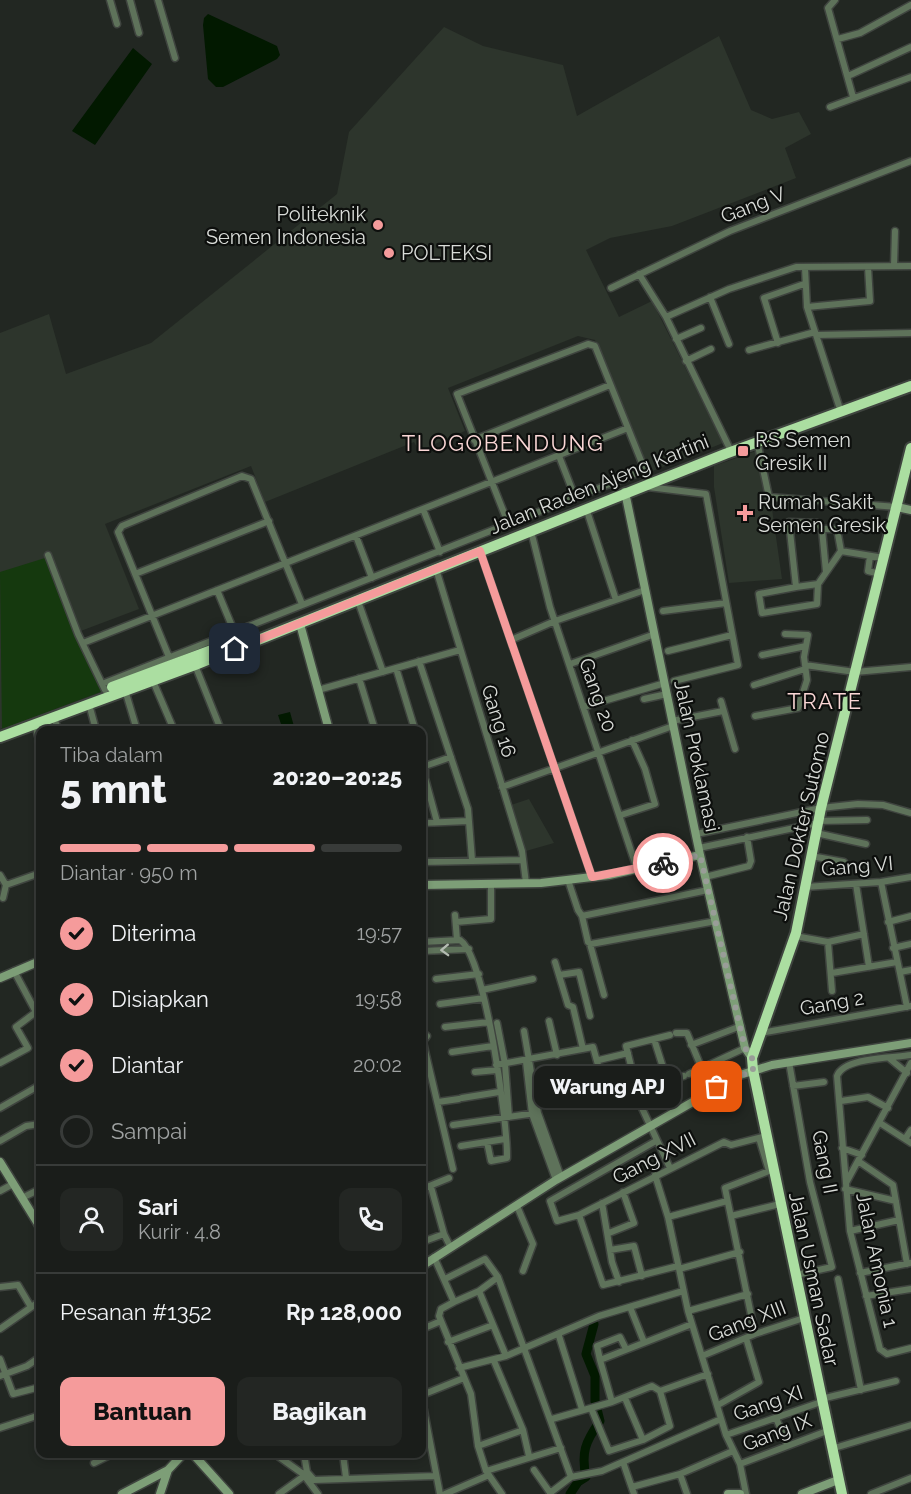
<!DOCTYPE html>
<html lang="id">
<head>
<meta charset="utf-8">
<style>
	:root { --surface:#1a1d1a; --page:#232623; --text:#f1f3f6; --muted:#9fa2a2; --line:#383b39; --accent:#f59b9b }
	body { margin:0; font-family:Raleway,sans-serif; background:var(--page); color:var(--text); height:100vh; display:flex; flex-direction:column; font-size:22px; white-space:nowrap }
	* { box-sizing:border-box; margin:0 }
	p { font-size:20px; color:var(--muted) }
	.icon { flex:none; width:33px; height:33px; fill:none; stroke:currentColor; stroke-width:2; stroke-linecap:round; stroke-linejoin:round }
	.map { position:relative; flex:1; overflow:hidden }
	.panel { position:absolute; left:36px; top:726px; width:390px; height:732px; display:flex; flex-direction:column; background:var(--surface); border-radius:12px; box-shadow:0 3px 9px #0003,0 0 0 2px var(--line) }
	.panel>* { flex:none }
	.pin { position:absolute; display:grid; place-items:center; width:51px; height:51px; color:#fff; margin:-26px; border-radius:12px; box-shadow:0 3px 9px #0006 }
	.courier { position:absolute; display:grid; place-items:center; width:60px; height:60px; margin:-30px; border:4px solid #f59b9b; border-radius:50%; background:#fff; color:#222; box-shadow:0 2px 8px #0007 }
	.bubble { position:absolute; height:42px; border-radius:12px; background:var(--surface); box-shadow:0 3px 9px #0003,0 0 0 2px var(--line); font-size:20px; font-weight:800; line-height:42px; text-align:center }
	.head em { font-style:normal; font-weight:800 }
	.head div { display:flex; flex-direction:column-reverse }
	.head { display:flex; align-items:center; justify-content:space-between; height:102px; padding:0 24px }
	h1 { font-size:39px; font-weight:800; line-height:45px }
	.bar { display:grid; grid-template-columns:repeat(4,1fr); gap:9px 6px; align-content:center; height:72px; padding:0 24px }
	.bar i { height:8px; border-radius:4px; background:var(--line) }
	.bar .selected { background:var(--accent) }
	.bar p { grid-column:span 4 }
	.line { display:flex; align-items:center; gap:15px; padding:0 24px; border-top:2px solid var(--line) }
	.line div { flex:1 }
	.round { display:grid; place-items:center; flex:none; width:63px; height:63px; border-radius:12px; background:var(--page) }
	ol { padding:0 24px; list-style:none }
	li { display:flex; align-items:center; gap:18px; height:66px }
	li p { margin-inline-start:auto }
	li .icon { padding:6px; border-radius:50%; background:var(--accent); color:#111; stroke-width:4 }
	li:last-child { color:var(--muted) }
	li i { width:33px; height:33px; border:3px solid var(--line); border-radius:50% }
	.primary-button { display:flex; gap:12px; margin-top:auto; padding:12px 24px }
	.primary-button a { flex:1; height:69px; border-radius:12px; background:var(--accent); color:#111; font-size:24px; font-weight:800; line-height:69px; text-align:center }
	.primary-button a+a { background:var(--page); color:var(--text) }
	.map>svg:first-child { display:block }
	.built { fill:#2d352c }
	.green { fill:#15390e }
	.water { fill:#021900 }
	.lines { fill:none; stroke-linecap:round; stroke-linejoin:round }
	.river { stroke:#021900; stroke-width:9 }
	.street-casing { stroke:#3f443f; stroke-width:9 }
	.secondary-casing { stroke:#3f443f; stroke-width:11 }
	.highway-casing { stroke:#3f443f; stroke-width:14 }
	.street { stroke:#5e725a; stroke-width:6 }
	.secondary { stroke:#7d9e77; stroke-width:8 }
	.highway { stroke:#abdea1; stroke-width:10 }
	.oneway { stroke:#b4bcb2 }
	.done { stroke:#999d98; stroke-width:6; stroke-dasharray:0 10.8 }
	.route { stroke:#f59b9b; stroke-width:8 }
	.poi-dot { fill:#f59b9b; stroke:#0d0f0d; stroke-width:2 }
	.labels { text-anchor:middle; stroke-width:4.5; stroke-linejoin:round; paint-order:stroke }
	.street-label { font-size:20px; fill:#d9dcd8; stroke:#0d0f0d }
	.poi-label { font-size:20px; fill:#d9dcd8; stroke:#0d0f0d; text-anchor:start }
	.quarter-label { font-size:22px; letter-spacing:1.5px; fill:#fbd7d6; stroke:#0d0f0d }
</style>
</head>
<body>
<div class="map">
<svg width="911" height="1494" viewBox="0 0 911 1494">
	<rect width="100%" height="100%" fill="#222722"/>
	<path class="built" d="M444,27L483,46L563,65L577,116L719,36L751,110L772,119L799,112L811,134L785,148L796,178L672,226L610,238L586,250L619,317L652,301L723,443L650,472L595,340L578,336L448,388L465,431L419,451L414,442L265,502L251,466L105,524L139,609L78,632L103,691L0,729V333L49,314L66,374L151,343L337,194L349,132Z
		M759,450L770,495L782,579L729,583L714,487V466Z
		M529,799L554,843L526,851L511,805Z"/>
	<path class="green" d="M45,558L103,691L2,729L0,572Z"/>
	<path class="water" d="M208,14L277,46L280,55L277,59L223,87H216L208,79L203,25L204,18Z
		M133,48L152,64L95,145L72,131Z
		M290,712L295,730H283L278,715Z"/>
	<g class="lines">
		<path class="river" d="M570,1494L578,1482L586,1477C581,1453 585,1442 600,1421L595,1401V1376L586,1354L594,1324"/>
		<g class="street-casing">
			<path id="street" d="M110,0L117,24
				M130,0L139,33
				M158,0L175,58
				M835,0L828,8L853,97
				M838,39L860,33L911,5
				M848,76L911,47
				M830,107L911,77
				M894,266L895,231
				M805,268L807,307L839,406
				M639,274L666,317L729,447
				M611,288L730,231L911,161
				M710,297L729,344
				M807,307L870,301L868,267
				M666,317L729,289L796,267L911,266
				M816,335L911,333
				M676,339L701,328
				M778,343L764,298L804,284
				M749,350L815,332
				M686,361L711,349
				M474,440L610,385
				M757,441L769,497L897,507
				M559,456L575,497
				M648,487L706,494L738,665L674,681
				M586,508L616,600
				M423,509L440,552
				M789,522L818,523L822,529H837L841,551L818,584L796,587Z
				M508,523L457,394L588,344L595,346L648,478
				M822,529L826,572
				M531,531L550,607L637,869
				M356,536L372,578
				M480,551L592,877
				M841,551L884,558
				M48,555L78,634L105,690
				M870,556L868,571L880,574
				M436,569L522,851L526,883
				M135,574L269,521
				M796,587L759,594L762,613L817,604L818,584
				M217,590L234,631
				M358,601L383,672
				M663,611L726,603
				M511,640L555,621L645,590
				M83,643L628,428
				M668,651L732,635
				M762,655L806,646
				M169,657L118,532L122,526L242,476L251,479L302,604
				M419,661L468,809L472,860
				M570,664L655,634
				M195,665L221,730
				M805,665L855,672L911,667
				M396,668L415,730
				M359,678L375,730
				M153,681L174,730
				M102,684L645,470
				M754,685L805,669
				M125,690L137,730
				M318,690L460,650
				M644,699L667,694
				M721,701L735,749
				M89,704L96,730
				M583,707L665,683
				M755,716L798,708L807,680L804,657L808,635L785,634
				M54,717L58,730
				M672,721L723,711
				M35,724L40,744
				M422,754L425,766
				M502,787L673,726
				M621,815L655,804L645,769L632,740
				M818,821L867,820
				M437,822L425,778V766L451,757
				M422,823L468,821
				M816,833L866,844
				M696,834L821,808L858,804L883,805L911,813
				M699,848L818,823
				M811,856L844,862
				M422,862L523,860
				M0,875L6,885L3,898
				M705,877L749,866L751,861L747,837
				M568,880L578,910L582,916
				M881,882L907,1007
				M856,884L869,967
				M6,885L40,873
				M805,887L881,882L911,877
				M708,890L582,916L588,942L591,944L716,921
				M455,915L457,940
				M456,922L491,919V884
				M888,922L911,916
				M422,931L424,942
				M795,936L828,942
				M422,942L460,940C485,956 508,1125 507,1158L491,1161L487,1142
				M590,944L604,995
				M893,948L911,944
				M422,951L469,949
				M555,962L568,1005L573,1007L583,1049
				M14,971L36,1012L40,1013
				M900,972L911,970
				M832,973L897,962
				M559,975L579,972L590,1016
				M436,979L479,974
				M482,990L533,979
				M832,991L828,942L864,934
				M440,1004L484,998
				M549,1021L557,1055
				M497,1023L505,1064L509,1117
				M445,1027L489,1022
				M524,1031L538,1113L561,1177
				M422,1032L427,1036L422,1042
				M676,1033H687L702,1069
				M761,1033L911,1006
				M670,1035L626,1046L641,1106L670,1168
				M654,1039L667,1080
				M423,1042L453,1169
				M691,1045L741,1026
				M452,1052L493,1046
				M911,1055C893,1058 844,1057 837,1076L850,1231L880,1349L887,1354L911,1348
				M889,1058L907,1073
				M599,1060L628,1053
				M526,1062L532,1114L556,1180
				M789,1062L810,1182L832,1267L796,1275
				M0,1063L28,1048L16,1027L36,1012
				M496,1065L593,1047L609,1104L639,1100
				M475,1072L497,1070
				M689,1074L745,1048
				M793,1086L824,1082
				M636,1088L684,1076
				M462,1098L499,1092
				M841,1101L868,1097L888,1108
				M438,1102L459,1099
				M0,1108L40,1085
				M880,1123L911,1143
				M453,1125L536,1113
				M905,1139L911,1130
				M0,1141L26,1126L40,1124
				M656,1141L550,1201L557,1221L579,1215L724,1142L731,1145L766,1136
				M461,1146L505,1139
				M842,1148L862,1155
				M858,1161L893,1185L907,1264
				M655,1175L668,1217L688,1311L726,1435L740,1464L746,1494
				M846,1183L911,1063
				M431,1187L444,1234L451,1248
				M422,1189L449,1178
				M845,1189L896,1201
				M0,1191L13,1184
				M22,1198L40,1189
				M602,1203L612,1262L619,1282
				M517,1206L533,1244L523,1271
				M579,1215L603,1285L678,1266
				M731,1216L780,1204
				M668,1217L727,1201
				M850,1231L899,1220
				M609,1233L634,1223L623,1192
				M422,1242L444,1234
				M610,1250L634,1246L642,1276
				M434,1257L454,1302L441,1309L439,1316L471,1394L478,1446L486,1471L502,1494
				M679,1269L740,1252
				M860,1273L910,1263
				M445,1279L485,1259L498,1277
				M838,1279L861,1390
				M0,1287L18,1285L31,1307
				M479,1291L498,1277L571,1477L602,1471L721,1419
				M866,1296L911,1289
				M454,1302L479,1291L506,1356
				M630,1307L644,1342
				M688,1311L748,1294
				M0,1329L40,1301
				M422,1329L441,1321
				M755,1334L725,1188L769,1171L759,1138
				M559,1336L582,1409
				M448,1342L493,1325
				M702,1356L755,1334L804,1318
				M0,1359L13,1394L40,1387
				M600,1360L597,1346L620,1337L626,1349
				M494,1361L523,1430L529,1456
				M459,1368L506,1356L599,1316L683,1291
				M0,1376L27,1366L40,1357
				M422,1395L464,1378
				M625,1398L643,1440
				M821,1399L896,1381
				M422,1400L440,1494
				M612,1402L600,1360L692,1324
				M718,1405L759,1382L746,1338
				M591,1408L609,1451L643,1440L670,1426L660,1391
				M776,1418L787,1444
				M552,1419L612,1402L652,1386L660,1391L708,1374
				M0,1428L40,1415
				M726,1435L821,1402
				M478,1446L523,1430
				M831,1449L911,1425
				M275,1454L303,1474L307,1472
				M304,1454L307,1472L314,1480L436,1476
				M343,1454L346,1478
				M623,1462L634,1494
				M94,1463L112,1454
				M740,1464L827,1431
				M534,1470L551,1494
				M486,1471L561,1448
				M303,1474L318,1494
				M680,1474L687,1494
				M632,1487L680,1474L733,1451
				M550,1493L571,1477
				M279,1494L304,1476
				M445,1494L489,1475
				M871,1494L911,1478"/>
		</g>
		<g class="secondary-casing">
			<path id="secondary" d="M625,492L700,855L745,1048L752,1058
				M897,507L911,510
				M300,624L329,730
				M422,885L541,883L609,875L700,855
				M0,978L40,961
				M0,1162L40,1227
				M422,1266L556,1180L740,1075L772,1065L911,1043
				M193,1454L229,1494
				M122,1494L168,1470L183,1454
				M160,1494L168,1470
				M728,1494H740
				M802,1494L838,1480"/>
		</g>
		<g class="highway-casing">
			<path id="highway" d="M112,687L244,638
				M0,737L195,665L725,454L911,386
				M842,1494L753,1070L752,1058L796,933L821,808L911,448"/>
		</g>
		<use href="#street" class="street"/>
		<use href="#secondary" class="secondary"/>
		<use href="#highway" class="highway"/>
	</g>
	<defs><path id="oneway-chevron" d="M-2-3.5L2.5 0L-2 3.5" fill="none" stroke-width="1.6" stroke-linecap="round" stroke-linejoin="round" transform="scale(1.5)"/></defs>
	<use class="oneway" href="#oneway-chevron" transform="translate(445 950) rotate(178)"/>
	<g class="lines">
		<path class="done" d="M663,863L700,855L745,1048L752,1058L753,1070L717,1087"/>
		<path class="route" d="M235,649L480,551L592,877L663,863"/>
	</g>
	<g class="poi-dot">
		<circle cx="378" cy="225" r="6"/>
		<circle cx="389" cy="253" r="6"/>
		<rect x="737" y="445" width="12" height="12" rx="3"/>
		<path d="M742 504h6v6h6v6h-6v6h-6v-6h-6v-6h6z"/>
	</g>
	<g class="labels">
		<g class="street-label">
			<text transform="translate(753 205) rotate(-21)" y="7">Gang V</text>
			<text transform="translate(599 484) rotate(-22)" y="7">Jalan Raden Ajeng Kartini</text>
			<text transform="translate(598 695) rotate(71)" y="7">Gang 20</text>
			<text transform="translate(499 721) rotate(73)" y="7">Gang 16</text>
			<text transform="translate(697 756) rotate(78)" y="7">Jalan Proklamasi</text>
			<text transform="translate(801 826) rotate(-77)" y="7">Jalan Dokter Sutomo</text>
			<text transform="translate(857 866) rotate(-5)" y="7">Gang VI</text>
			<text transform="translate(832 1003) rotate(-10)" y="7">Gang 2</text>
			<text transform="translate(654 1158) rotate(-27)" y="7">Gang XVII</text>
			<text transform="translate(825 1162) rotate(79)" y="7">Gang II</text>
			<text transform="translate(877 1260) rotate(78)" y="7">Jalan Amonia 1</text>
			<text transform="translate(814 1279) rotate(78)" y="7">Jalan Usman Sadar</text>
			<text transform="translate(747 1321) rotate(-21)" y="7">Gang XIII</text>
			<text transform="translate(768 1403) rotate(-19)" y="7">Gang XI</text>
			<text transform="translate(777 1432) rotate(-21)" y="7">Gang IX</text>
		</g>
		<g class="poi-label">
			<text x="366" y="221" text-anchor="end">Politeknik<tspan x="366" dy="23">Semen Indonesia</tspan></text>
			<text x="401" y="260">POLTEKSI</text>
			<text x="755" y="447">RS Semen<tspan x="755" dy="23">Gresik II</tspan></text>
			<text x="758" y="509">Rumah Sakit<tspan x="758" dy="23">Semen Gresik</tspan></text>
		</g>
		<g class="quarter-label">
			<text x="503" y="451">TLOGOBENDUNG</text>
			<text x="825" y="709">TRATE</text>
		</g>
	</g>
</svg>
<div class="pin" style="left:717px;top:1087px;background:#ea580c"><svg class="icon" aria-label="bag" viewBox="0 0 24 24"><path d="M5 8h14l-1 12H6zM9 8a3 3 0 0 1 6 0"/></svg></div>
<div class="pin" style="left:235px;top:649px;background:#1f2937"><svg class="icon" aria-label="home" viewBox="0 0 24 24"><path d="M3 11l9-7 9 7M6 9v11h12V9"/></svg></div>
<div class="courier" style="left:663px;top:863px"><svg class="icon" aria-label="bike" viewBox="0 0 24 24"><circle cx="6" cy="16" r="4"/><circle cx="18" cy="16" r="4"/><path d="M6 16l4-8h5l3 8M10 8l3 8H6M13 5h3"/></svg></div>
<div class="bubble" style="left:534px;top:1066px;width:147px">Warung APJ</div>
<section class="panel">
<div class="head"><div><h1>5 mnt</h1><p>Tiba dalam</p></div><em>20:20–20:25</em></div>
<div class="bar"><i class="selected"></i><i class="selected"></i><i class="selected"></i><i></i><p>Diantar · 950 m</p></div>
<ol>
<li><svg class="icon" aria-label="check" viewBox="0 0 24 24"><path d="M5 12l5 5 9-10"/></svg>Diterima<p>19:57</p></li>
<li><svg class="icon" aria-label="check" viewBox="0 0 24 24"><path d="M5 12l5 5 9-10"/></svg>Disiapkan<p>19:58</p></li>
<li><svg class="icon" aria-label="check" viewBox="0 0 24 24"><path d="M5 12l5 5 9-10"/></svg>Diantar<p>20:02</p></li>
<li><i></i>Sampai</li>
</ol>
<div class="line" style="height:108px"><a class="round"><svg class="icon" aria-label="person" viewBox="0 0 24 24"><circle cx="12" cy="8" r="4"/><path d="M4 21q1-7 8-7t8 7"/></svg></a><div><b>Sari</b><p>Kurir · 4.8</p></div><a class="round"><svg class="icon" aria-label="phone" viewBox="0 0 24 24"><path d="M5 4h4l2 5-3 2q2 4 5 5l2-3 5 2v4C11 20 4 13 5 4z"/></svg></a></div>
<div class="line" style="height:78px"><div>Pesanan #1352</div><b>Rp 128,000</b></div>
<div class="primary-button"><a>Bantuan</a><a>Bagikan</a></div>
</section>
</div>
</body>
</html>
